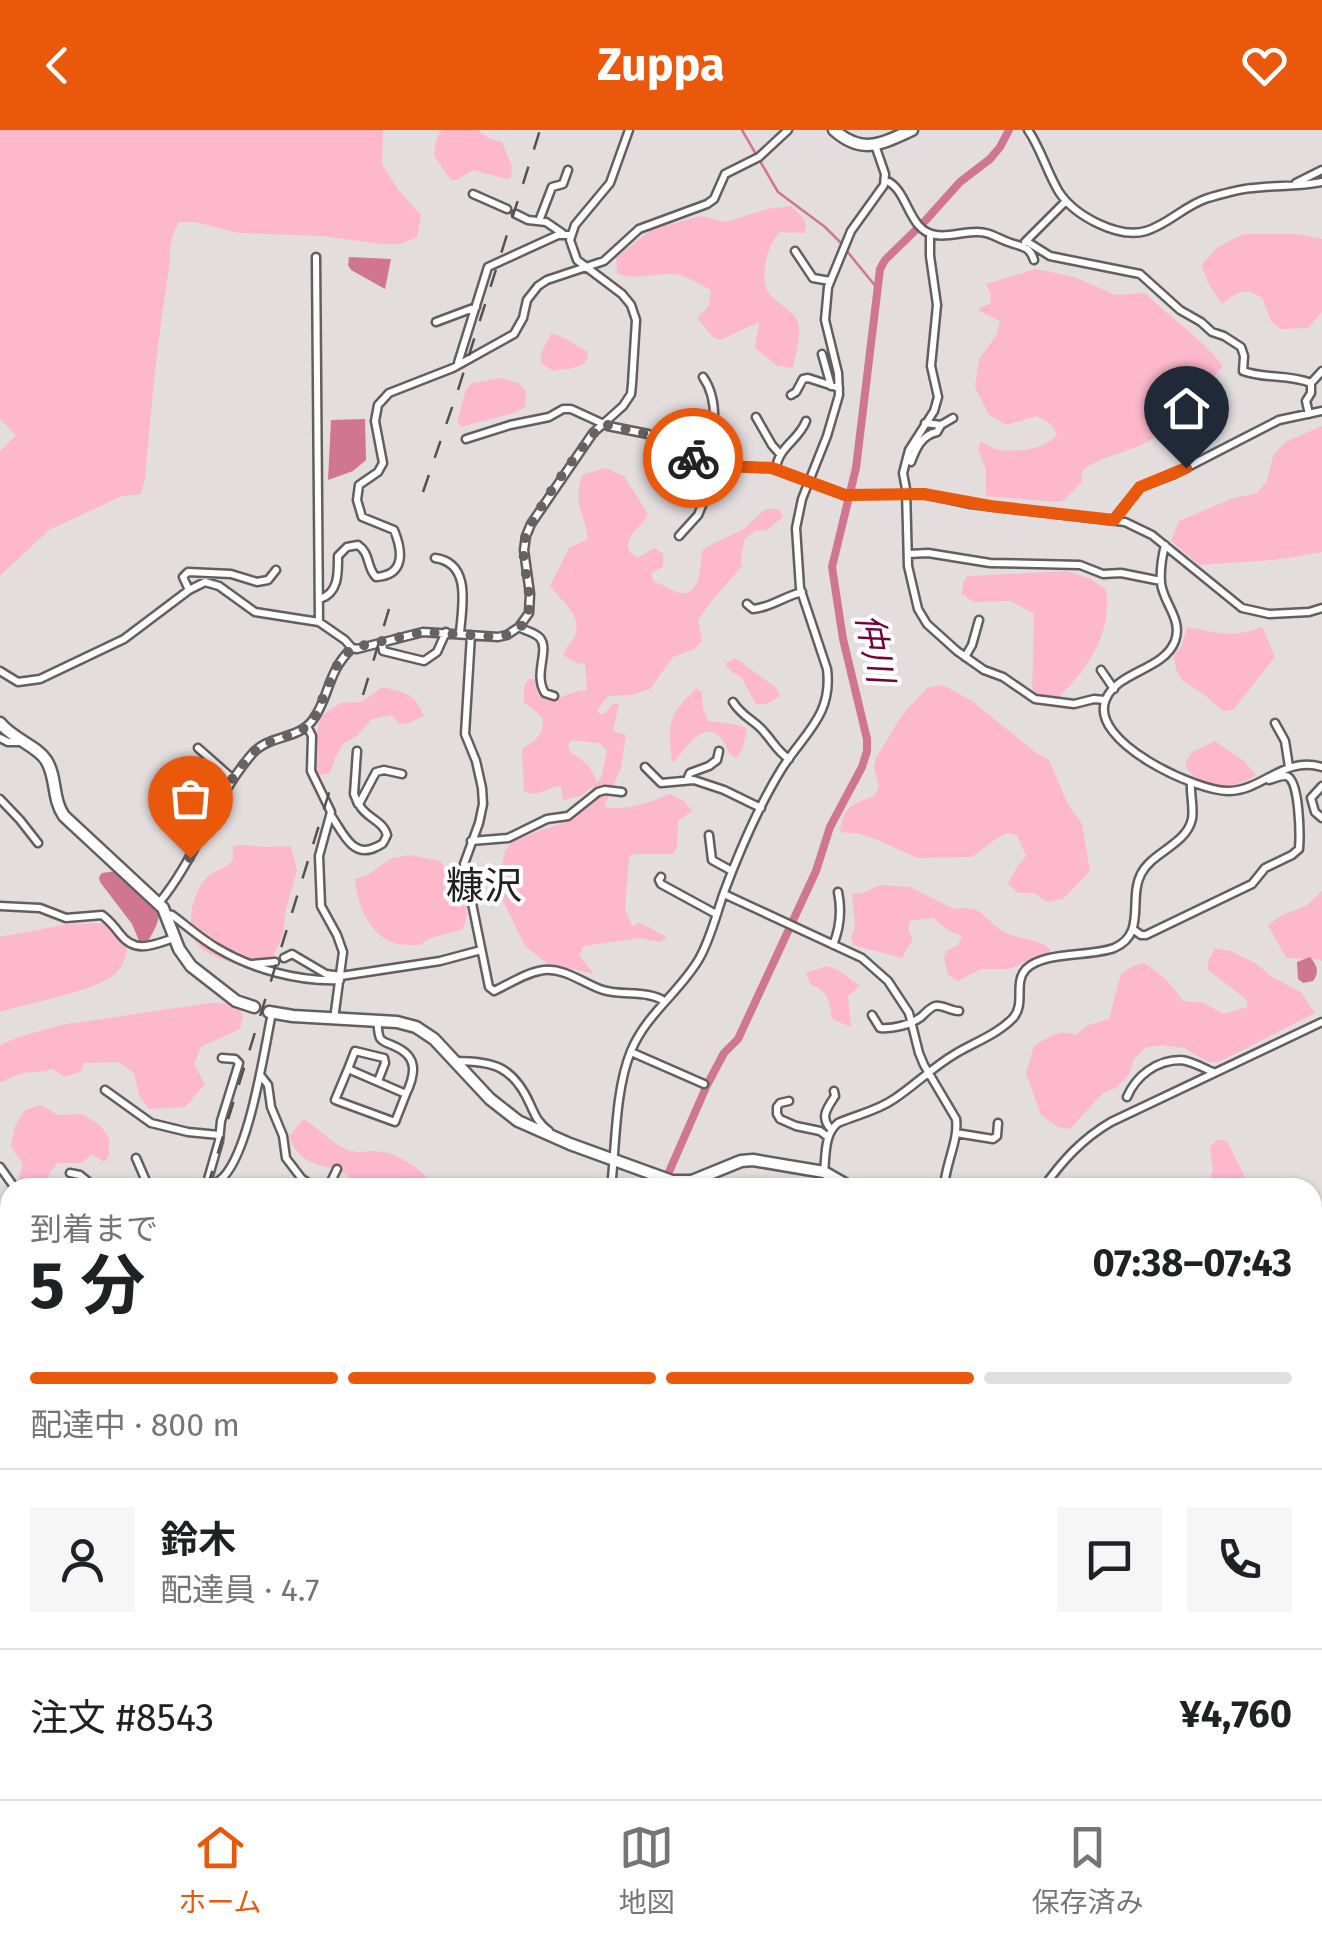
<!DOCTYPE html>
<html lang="ja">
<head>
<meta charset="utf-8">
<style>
	:root { --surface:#fff; --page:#f6f6f6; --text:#202124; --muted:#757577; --line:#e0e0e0; --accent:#ea580c }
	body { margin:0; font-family:"Fira Sans","Noto Sans JP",sans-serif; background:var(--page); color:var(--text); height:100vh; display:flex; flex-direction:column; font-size:38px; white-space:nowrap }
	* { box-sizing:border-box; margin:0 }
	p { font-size:32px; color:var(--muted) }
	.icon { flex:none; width:55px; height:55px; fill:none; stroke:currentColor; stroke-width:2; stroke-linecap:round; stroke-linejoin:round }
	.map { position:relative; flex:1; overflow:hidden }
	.panel { position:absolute; left:0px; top:1048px; width:1322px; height:622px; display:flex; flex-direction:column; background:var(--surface); border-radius:30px 30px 0 0; box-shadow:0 2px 8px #0004 }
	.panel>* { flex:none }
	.pin { position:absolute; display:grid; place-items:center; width:85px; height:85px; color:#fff; margin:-102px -42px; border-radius:50% 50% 50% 0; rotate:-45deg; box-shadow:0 0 10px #0007 }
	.pin .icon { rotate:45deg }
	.courier { position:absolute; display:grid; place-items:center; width:100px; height:100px; margin:-50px; border:8px solid #ea580c; border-radius:50%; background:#fff; color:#222; box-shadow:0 2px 12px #0007 }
	.head em { font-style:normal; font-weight:700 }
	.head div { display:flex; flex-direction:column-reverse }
	.head { display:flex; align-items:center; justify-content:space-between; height:170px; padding:0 30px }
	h1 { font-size:65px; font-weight:700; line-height:75px }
	.bar { display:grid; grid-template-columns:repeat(4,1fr); gap:15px 10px; align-content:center; height:120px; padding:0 30px }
	.bar i { height:12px; border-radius:8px; background:var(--line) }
	.bar .active { background:var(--accent) }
	.bar p { grid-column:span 4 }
	.line { display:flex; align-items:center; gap:25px; padding:0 30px; border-top:2px solid var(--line) }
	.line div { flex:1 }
	.round { display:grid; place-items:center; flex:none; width:105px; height:105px; border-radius:0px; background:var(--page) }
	header { display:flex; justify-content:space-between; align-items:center; height:130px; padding:0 30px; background:var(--accent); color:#fff; font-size:45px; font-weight:700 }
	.menu { display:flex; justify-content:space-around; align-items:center; height:140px; border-top:2px solid var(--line); background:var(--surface); font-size:28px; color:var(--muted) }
	.menu a { display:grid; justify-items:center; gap:5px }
	.menu .active { color:var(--accent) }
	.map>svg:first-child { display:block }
	.green { fill:#feb8cc; fill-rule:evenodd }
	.water { fill:#d07692 }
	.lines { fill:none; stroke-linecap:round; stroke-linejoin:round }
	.stream { stroke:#d07692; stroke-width:2.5 }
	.river { stroke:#d07692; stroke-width:8 }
	.minor-casing { stroke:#635f60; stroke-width:11 }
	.major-casing { stroke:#635f60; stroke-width:15 }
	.minor { stroke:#fff; stroke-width:6 }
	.major { stroke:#fff; stroke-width:10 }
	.rail { stroke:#555152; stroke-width:2.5; stroke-dasharray:18 18; stroke-linecap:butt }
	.done { stroke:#666263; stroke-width:10; stroke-dasharray:0 18 }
	.route { stroke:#ea580c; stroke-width:12 }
	.labels { text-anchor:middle; stroke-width:8; stroke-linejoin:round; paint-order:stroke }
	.water-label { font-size:35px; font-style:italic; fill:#75013a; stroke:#fff }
	.quarter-label { font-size:38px; fill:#232021; stroke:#fff }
</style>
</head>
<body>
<header><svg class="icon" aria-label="back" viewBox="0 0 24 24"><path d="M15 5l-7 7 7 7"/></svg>Zuppa<svg class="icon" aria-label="heart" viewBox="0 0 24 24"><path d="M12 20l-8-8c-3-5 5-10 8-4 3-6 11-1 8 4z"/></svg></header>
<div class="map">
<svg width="1322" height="1669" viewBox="0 0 1322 1669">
	<rect width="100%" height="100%" fill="#e3ddde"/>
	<path class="green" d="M0,0H383L382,34L397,58L421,85L417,107L401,114H381L322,106L239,103L195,92H179C167,112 172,122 168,145C157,212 151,280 145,348L141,364L122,366L49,400L0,446V321L16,305L0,289Z
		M441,0H477L489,8L502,12L512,37L511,47L507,49L473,40L457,50H451L434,26L436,11Z
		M791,76L804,89L806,98L804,103L780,102C768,113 759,147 768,162C775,173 791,178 797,190C803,202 795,225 793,238L777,236L755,218L759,192L720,210L713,207L697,188L709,176L711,160C699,154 686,145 673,144C654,143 634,151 617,143L616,128L652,99L701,86L726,92L767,79Z
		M1243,104H1297L1322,109V182L1308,198L1280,199L1271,191L1262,168C1245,156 1237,162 1222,174C1213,161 1205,150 1202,134L1218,117Z
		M1036,139L1075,147L1115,165L1145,163C1171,188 1201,208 1223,236C1202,260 1181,288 1155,307C1133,323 1102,324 1082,341V352L1064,370L1056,372L986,366V340L978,319L981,311C985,313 991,318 996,319C1013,323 1047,320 1057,304L1050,294L1037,286L1006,295L988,284L975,257L979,229L996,206L1000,191L979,181V178L991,173L990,163L986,154Z
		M551,204C567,206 573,215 587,221L588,228C580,241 567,237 553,241L541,233V223Z
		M500,248L519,253L526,262L525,277C512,286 480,291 462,297L457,292L466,260L472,253Z
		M1322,296V422L1273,430L1199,435L1171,411L1179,391L1231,369L1257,363L1267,351L1273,326L1285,312Z
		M606,338L624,346L648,384C641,399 627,402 628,419L637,428L655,418L663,424V437L651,443L654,452C663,454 669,459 677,462C701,469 700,438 702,421L710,415L744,399L765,379H779L783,387L767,400L755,401L745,409L741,426L742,436C727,454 711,470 698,490L702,511L694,519L673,527L650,559L631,565L608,566L597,580L600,584H604L614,573L619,574L613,601L626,605L621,638L604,677C627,681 648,673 670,664L684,671L692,681L678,691L677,717L673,724H635L629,727L625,780L632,796L640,793L667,807L660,812L639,808L584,816L579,825L594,844L548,834L525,816L502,769L499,751L505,721L512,711L564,692L581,677L591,673L590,662L594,655L581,666L563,670L561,657L558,656L535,664L524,662L522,619C536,609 543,607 543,588L524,572V557L528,549H535L538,565C553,576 558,567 572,563C577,561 582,561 587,560L585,534L576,533L563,525C566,518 575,508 576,502C581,485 559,468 550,456L569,418L588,409C584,379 573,379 582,345ZM572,610L599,613L607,620L602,646L597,653C593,640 585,630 571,623L568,615Z
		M1066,441L1091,449L1106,460C1113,505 1085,543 1053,572L1039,569L1032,564L1034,484L1011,471L974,472L962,464L963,453L967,446Z
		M1187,497C1218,502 1231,509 1262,497L1275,527L1233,580L1223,581C1216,576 1210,569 1203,564C1184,551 1175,550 1174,524L1182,516Z
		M734,528L740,531L776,558L780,566L767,574H756L741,547L733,543L725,534Z
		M943,555L972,571L1035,622L1049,630L1068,674L1082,694L1090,741L1063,769L1046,772L1034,763H1018L1008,754L1017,737L1026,726L1017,705L1008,703L997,708L972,727L918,728L875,709L859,704L840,702C844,675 851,675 874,666L879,657L874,637L876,628L902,585L927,558Z
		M382,557C404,562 416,564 424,586L409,593L400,594L391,585L372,589L357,606L344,613L335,628L330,643L319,645L312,634L320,587L340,573L362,572Z
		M697,558L702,562L703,578L708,591L733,594L747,598L743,618L736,628C724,621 729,617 721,608C703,588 685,620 674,632L672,631C667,592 669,584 697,558Z
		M1215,611L1244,631L1256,645C1236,661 1194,661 1185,633L1192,622Z
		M242,715L267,717L291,716L297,740L286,779L283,804L273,827L257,839C240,836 202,826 194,809C191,803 191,791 191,785C192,773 198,757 206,748C214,741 225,739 233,730V716Z
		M411,725L440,731C459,754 474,768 463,799L428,809L420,815C412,815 401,815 394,813C368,804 357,773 355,749L366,746L392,728Z
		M881,755L910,757L954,779C987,775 983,791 1005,802C1021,811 1037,807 1051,820L1043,827L1028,830L1010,839H981L958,851L948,845L944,828L946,821L958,815L962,806L949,801L933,788L910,791L908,800L913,809L902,828L853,815L851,807L855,797L852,764L862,763Z
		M1322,761V831L1317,829L1286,828L1268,795L1282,785L1306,776Z
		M107,793L119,806L127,820C125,828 123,836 117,842C99,861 27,873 0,882V807L69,794Z
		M1215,818L1231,821L1257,834L1272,847L1301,862L1315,883L1219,932H1208L1184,918L1161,915L1145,918L1134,929L1129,945L1116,958L1103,963L1070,999L1058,997L1041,985L1026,943L1034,916C1049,907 1059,898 1076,905L1086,896L1109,889L1121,844L1133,836L1144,833C1161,844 1172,854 1183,871L1204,873L1223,884L1247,877V870L1208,840V832Z
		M827,836L838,840L860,856L848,866L851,897L832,889C829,870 829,862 810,854L806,843Z
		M210,873L239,874L243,886L240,899L201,917L194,934L205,954L185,977L149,979L139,965L134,943L118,932L84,933L80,942L64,947L53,939C30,945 26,938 3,952L0,951V915L19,907L61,895Z
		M41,975L58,985L82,984L100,995L109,1008V1026L104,1032L92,1024L82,1033H58L50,1042L44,1057H19L17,1054L23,1034L11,1016L15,996L25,980Z
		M303,989C321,999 331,1014 350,1021C358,1023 366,1021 375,1021C400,1022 421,1041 438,1057H350L353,1050C332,1028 305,1046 289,1007Z
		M1217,1010L1227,1011L1245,1047L1254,1054C1270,1050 1281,1048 1296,1057H1206L1213,1041L1210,1017Z
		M1322,1116V1217L1313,1221V1126Z
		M1322,1270V1387L1313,1395V1280Z
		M10,1626V1660H38L40,1669H0V1635Z
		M1049,1660H1152L1162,1669H1066Z"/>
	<path class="water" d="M349,127L391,129L385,159L351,140L348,135Z
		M365,289L366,330L353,341L328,350L331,290Z
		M116,741C127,750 153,768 158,782C161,791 151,805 147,813H140L132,794L100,752L99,747L102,743Z
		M1310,827C1317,836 1320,841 1313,851L1303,853L1298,849L1297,832Z"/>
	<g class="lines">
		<path class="stream" d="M742,0L778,62L825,97L842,114
			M846,120L877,158
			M514,1660L524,1669
			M762,1660L778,1669
			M892,1660L898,1662L899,1660
			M535,1669L541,1667L545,1669
			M612,1669L623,1660
			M859,1669L872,1660"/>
		<path class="river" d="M662,1058L707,955L724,923L738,909L816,741L830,697L862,637L867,621V609L843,509L832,437L856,338L880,139L885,130L925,91L960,52L990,29L1000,17L1009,0
			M223,1669L231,1660"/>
		<g class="minor-casing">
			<path id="minor" d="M1028,0C1041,19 1047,42 1059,62C1075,86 1118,109 1146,101C1169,94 1185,75 1208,68C1222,64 1238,59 1253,58C1276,55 1299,57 1322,52
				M885,50C909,59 907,101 936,105C949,107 962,102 975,102C989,101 998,109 1011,113C1023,117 1030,117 1034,130
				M1296,53L1322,40
				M473,64L507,79
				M516,84L528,90L546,92L562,103
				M539,91L552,57L563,54L568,40
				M930,104V126L937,175L931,236L938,267L934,281L909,320L903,343L906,359L908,436L918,479L927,494L957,521L984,540L1003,547L1035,569L1074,574L1094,569L1105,570
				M1026,111L1050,126L1140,144L1180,180L1201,192L1212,202L1224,206L1241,217L1244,226L1243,241C1264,249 1289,244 1311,253
				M1025,112L1066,71
				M795,121L813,148L830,151
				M316,127L319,492
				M436,192L476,177
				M822,224L831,256
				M458,233L488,137L558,105H570
				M703,247C720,271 714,305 708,332
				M791,265L796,262L803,249L808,248L839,258
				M1309,284L1306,271L1311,263V253L1322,241
				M756,287L772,315L780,324
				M925,293L941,295L953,288
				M684,299L688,310L690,327
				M466,309L510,295L549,287L563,279H571L608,296L648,304L669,318L690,327L725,336L772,338L845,365L924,364L971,374L1125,392L1152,405L1242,478L1269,484L1309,482L1322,478
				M911,332C916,318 922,305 937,302L941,295
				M776,339C778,317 799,310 806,291
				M1114,389L1140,357L1174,344L1279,290L1322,281
				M679,406L698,385L719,335
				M1165,415C1162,427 1160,441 1161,453C1163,473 1183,489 1175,511C1164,540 1118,541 1106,569C1087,611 1197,662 1229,661C1264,660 1283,626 1322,637
				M909,424L928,423L990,433L1080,435L1103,444L1121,443L1161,451
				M435,428C472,433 462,477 460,503
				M189,460L183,447L188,442L231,444L257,452L268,450L276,440
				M320,469C339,463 338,443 338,426L347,417L358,415C371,424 366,437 376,447C405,445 403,422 394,400L362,387L357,370L359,355L378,342L383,333L375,291L378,275L389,263L453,238L514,204L523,188L527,170L538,156L547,150L604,131L639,99L707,74L714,69L725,44L759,27L788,0
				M747,474L753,479C769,478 785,466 802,462
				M519,497C525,501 535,502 540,508C550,520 533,544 545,563L554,566
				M471,505L465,604L476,631L482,658L483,674L479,693L464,734L489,857L494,861C509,854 527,842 544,840C566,838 584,854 603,860C622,866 648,860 664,871
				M382,512L383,521L424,531L437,522L446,502
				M965,527L972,515L979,490
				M1101,540L1114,559
				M0,541L18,552L40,549L124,509L189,460L205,452L219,456L255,482L319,492L345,510L352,518
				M733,572C743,588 755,590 765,603C773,612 778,622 789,629
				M1275,593L1285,611L1289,637
				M307,596L312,606L311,641L331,682L319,726L321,776L337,805L343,822L334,889
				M0,608L8,612H21
				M198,618L233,649
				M357,621L354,664L358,674
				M645,637L661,653L694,650L724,660L761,678
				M687,650L690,643L709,636L717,630L719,621
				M1322,656L1311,668L1315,682L1322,688
				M0,669L20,690L38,713
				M332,687C343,703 353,729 376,717C385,713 383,713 387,705C383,690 364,687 359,674L376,642L384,640L402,644
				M709,705L712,730L732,741
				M471,711L508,708L547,689L568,686L598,662L605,660L622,662
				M661,747L659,750L661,754L716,784
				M724,764L862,828L888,851L909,883L919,923L924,935L956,989C959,1011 945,1034 944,1058
				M159,773C197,727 213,669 252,624C268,605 297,610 312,591C330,568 326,543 352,518L357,519L423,502L498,507L507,505L519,497L529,483L530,464L524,420L526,406L531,394L593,303L623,276L631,264L632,254L636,190L631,175L622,164L577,130L570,110L575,95L610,53L629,0
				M0,776L40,778L66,788L102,785C110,791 114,796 120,804C135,824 153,815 174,808
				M167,784L172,785C187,796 201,809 217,818C252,839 299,852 340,850
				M1134,800L1141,805H1146L1252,754L1265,738L1292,725L1299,719C1300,707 1300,648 1286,646C1280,645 1275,649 1269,650
				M833,815C840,798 842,781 838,762
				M284,828L292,824L326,844L341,846L440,831L481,820
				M252,834L275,832
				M872,885L880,898C893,899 910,895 921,887C924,884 931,877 935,876C942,874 950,881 959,881
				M377,891C378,895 378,905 380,908C383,913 389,913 394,916C418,926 416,943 406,964L348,939L335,970L395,992L406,964
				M631,922L704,954
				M455,931C493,931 513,936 530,974C535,985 538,993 549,1001
				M348,939L355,921L384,928L385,933L378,951
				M261,946L268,955L271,977L283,1006L286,1028L302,1049L316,1058
				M105,960L151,993L188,1002L219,1005
				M1127,967C1136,946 1156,930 1181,930C1192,931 1203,938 1213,942
				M789,971L780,973L777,977V984L780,989L796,996L820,1001L828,1007
				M831,999C819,987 828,977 835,966L834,961
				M956,1003L993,1009L997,1006L998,993
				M136,1028L149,1058
				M0,1037L15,1058
				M824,1042C826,1025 824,1004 838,993C856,985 877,981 894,969C915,955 933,937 955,924C973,913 998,904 1013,888C1026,874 1013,853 1026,839C1044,821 1090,827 1114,818C1147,804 1128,769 1141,744C1152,722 1186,715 1192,689C1194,677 1190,664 1191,652
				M70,1043L80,1045L96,1058
				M206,1056L219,1011L221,991L239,933L235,929L222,928
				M55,1058V1057
				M205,1058C210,1055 215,1054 219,1051C249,1029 264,920 272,883
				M328,1058L337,1039
				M611,1058C616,1015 615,960 631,921C647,883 679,863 699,829C710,810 716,786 723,765C739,722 757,679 781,640C803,604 833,586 827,539L800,458L796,398L802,369L827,306L839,265L838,243L825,190L828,157L851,101L884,55L885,44L875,15
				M1043,1058C1062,1031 1082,1009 1111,992L1322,892
				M0,1109L10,1099
				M1312,1110L1322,1103
				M0,1196L10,1190
				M0,1244L10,1238
				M0,1255L10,1248
				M0,1273L10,1264
				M10,1360L7,1369L10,1396
				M1312,1426L1322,1425
				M0,1449L4,1468L10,1538
				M1,1450L10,1433
				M1312,1478L1322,1476
				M1312,1515L1322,1529
				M0,1631L10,1612
				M42,1660L45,1669
				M160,1660L161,1669
				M419,1660L429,1669
				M679,1660L684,1669
				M801,1660L806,1667L831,1669
				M1161,1660L1167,1663
				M1263,1660L1269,1669
				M141,1669L147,1660
				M203,1669L204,1660
				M297,1669L305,1665
				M440,1669L442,1660
				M531,1669L532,1660
				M948,1669V1660
				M974,1669L995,1663L1007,1669"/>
		</g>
		<g class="major-casing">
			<path id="major" d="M834,0C862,25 881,14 912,0
				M0,593C13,609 37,616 46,630C57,647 52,669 64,686L163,778L179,819L191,836L236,871L254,877
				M269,882L293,886L397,892L416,897L434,909L490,969L518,991L570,1014L672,1051H692L741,1031L753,1030L824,1042L852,1058
				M1309,1660L1314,1669"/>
		</g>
		<use href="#minor" class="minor"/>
		<use href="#major" class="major"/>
		<path class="rail" d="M423,362L458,260L540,0
			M363,565L392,469
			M207,1058L332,653"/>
	</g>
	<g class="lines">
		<path class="done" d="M190,728L227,656L244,633L261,615L295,603L308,596L315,586L338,533L352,518L423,502L498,507C554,496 516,443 525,408C531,386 585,310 603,294L648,304L669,318L693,328"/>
		<path class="route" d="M693,328L726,336L772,338L845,365L924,364L990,376L1114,390L1140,357L1186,338"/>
	</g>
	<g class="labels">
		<g class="water-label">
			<text transform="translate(875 518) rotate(79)" y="12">仲川</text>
		</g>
		<g class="quarter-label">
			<text x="484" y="769">糠沢</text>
		</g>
	</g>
</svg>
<div class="pin" style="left:190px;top:728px;background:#ea580c"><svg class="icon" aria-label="bag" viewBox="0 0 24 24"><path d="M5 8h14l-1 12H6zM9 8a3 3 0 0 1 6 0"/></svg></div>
<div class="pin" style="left:1186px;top:338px;background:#1f2937"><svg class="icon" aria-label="home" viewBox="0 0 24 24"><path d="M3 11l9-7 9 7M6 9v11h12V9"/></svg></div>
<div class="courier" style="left:693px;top:328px"><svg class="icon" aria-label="bike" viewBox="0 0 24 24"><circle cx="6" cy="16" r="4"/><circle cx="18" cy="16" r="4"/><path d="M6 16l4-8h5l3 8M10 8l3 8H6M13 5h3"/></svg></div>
<section class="panel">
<div class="head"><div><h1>5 分</h1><p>到着まで</p></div><em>07:38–07:43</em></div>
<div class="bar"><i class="active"></i><i class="active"></i><i class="active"></i><i></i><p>配達中 · 800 m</p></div>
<div class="line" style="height:180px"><a class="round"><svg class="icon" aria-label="person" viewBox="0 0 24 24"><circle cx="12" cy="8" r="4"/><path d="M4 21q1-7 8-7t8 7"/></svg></a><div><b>鈴木</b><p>配達員 · 4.7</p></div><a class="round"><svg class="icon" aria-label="chat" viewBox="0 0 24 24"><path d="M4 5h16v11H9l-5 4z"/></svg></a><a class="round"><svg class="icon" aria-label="phone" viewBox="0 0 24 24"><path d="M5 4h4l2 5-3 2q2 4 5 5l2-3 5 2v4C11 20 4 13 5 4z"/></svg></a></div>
<div class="line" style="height:130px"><div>注文 #8543</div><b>¥4,760</b></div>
</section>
</div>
<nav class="menu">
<a class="active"><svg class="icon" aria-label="home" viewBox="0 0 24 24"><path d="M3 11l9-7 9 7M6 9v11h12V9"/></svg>ホーム</a>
<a><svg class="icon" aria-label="map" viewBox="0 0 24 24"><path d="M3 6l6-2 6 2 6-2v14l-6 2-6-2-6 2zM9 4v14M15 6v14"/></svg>地図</a>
<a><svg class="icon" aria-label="saved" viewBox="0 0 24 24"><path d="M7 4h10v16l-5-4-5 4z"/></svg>保存済み</a>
</nav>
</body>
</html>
